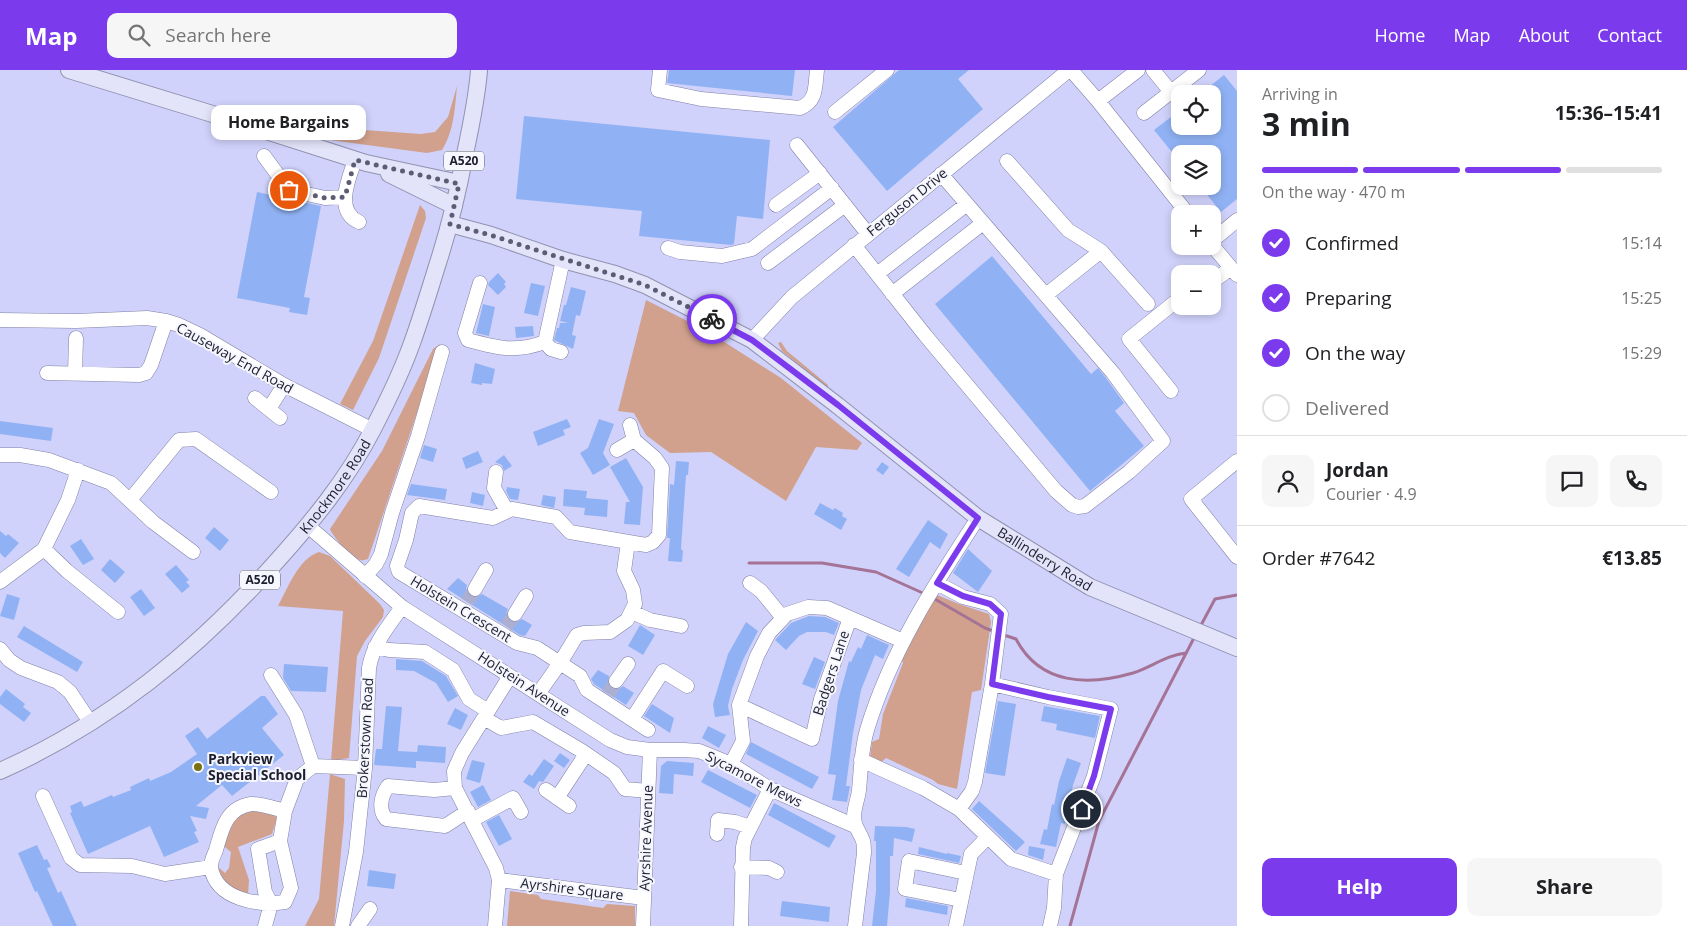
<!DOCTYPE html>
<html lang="en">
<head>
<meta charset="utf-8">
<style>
	:root { --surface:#fff; --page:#f6f6f6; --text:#202124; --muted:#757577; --line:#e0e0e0; --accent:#7c3aed }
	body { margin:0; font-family:"Open Sans",sans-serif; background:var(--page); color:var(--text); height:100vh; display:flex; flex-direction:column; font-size:19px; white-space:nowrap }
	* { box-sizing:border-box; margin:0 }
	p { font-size:16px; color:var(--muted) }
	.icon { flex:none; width:28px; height:28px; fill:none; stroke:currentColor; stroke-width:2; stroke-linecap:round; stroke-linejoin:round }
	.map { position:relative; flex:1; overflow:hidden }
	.details { display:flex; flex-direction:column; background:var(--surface); width:450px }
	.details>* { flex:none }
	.buttons { position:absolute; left:1171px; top:15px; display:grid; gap:10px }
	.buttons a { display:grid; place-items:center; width:50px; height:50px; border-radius:10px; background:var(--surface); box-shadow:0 2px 8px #0003; font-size:25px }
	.pin { position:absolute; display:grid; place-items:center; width:42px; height:42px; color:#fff; margin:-21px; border:2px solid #fff; border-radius:50%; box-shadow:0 1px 5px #0007 }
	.courier { position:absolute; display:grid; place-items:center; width:50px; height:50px; margin:-25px; border:4px solid #7c3aed; border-radius:50%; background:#fff; color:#222; box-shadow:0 1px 6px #0007 }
	.bubble { position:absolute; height:35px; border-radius:10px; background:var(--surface); box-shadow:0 2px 8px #0003; font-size:16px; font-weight:700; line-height:35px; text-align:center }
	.head em { font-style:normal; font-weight:700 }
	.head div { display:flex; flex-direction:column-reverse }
	.head { display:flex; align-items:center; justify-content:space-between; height:85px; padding:0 25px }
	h1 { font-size:32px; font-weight:700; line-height:38px }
	.bar { display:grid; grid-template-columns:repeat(4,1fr); gap:8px 5px; align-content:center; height:60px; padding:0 25px }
	.bar i { height:6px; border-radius:4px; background:var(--line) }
	.bar .active { background:var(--accent) }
	.bar p { grid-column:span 4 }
	.line { display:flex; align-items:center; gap:12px; padding:0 25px; border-top:1px solid var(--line) }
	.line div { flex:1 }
	.round { display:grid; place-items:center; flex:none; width:52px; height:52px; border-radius:10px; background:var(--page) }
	ol { padding:0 25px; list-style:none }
	li { display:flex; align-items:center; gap:15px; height:55px }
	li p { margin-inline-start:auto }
	li .icon { padding:5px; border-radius:50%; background:var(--accent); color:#fff; stroke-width:4 }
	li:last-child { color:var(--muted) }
	li i { width:28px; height:28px; border:2px solid var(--line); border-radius:50% }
	.cta { display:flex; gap:10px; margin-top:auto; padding:10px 25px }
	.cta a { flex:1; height:58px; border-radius:10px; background:var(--accent); color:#fff; font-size:20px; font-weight:700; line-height:58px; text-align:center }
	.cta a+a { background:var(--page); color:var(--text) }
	header { display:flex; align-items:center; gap:30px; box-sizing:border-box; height:70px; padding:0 25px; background:var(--accent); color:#fff }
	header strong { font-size:24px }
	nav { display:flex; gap:28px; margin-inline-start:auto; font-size:18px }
	.search { width:350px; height:45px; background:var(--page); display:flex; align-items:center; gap:12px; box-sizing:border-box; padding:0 18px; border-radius:10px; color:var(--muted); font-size:19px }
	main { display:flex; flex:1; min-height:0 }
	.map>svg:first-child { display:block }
	.green { fill:#d1a18d }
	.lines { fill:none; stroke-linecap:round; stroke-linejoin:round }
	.stream { stroke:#a57395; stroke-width:3 }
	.building { fill:#90b2f4 }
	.minor-tunnel { stroke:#acaed2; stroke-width:14; stroke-dasharray:14 7; stroke-linecap:butt }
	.minor-casing { stroke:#8081a7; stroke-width:15 }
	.major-casing { stroke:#9192b0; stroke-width:18 }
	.minor { stroke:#fff; stroke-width:14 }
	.major { stroke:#e3e3fa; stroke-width:16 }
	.done { stroke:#5c5d75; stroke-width:5; stroke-dasharray:0 9 }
	.route { stroke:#7c3aed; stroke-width:6 }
	.poi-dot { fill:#7a7111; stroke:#f5f6fe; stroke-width:2 }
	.labels { text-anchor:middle; stroke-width:4; stroke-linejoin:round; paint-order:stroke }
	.shield { fill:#f5f6fe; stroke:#5e5f6c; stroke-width:1 }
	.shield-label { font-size:12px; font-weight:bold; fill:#1d1e2d }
	.street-label { font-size:14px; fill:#1d1e2d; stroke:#f5f6fe }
	.poi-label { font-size:14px; font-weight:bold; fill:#1d1e2d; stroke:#f5f6fe; text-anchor:start }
</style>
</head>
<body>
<header>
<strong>Map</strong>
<div class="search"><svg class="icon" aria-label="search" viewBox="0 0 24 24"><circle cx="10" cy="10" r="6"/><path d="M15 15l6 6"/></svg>Search here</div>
<nav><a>Home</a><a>Map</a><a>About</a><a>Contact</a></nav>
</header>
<main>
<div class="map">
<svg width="1237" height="856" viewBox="0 0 1237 856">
	<rect width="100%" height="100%" fill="#d0d2fb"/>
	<path class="green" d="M457,16C455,38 454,61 442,80L427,83L292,65L293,55L421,64L435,62L448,47Z
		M420,135L425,141L426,148L379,288L353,340L340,334L373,271Z
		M646,230L707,261L781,308L862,373L857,380L816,377L786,431L711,382L670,383L646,365L634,343L618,341Z
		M781,272L787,281L828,315V318L782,281L778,273Z
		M440,274L368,489C364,490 363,491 360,490C351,487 333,467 330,459L382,381L433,279Z
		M319,482L330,486L380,534L384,540L383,547L365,571L357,586L349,688L331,691L343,541L278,536C288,518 298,489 319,482Z
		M937,525L959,534L989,544L991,552L981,620L972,622L957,719L938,714L933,710L886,688L880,693L870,687L872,672L879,669L883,644L903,593L901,587L933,528Z
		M330,704L345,709L344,751L334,856H305L319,829Z
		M252,741L273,744L277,748L272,764L238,777L249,810L248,825C232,818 224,815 218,797L225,803L229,798L231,782L221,774L235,747Z
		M510,821L538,825L541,829L603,838L607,834L635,836V856H507Z"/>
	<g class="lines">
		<path class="stream" d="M749,493H822L876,502L925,524
			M933,528L985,558L996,562
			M1200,557L1215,529L1237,525
			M1001,564L1016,569C1040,615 1088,616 1133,603C1152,597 1166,585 1186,583
			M1070,856L1099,751L1195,566"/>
	</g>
	<path class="building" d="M669,0H795L792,26L667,13Z
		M899,0H969L958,9L983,39L887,121L833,57Z
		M1224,5L1237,21V129L1221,142L1200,116H1212V84H1180V92L1154,60L1180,40V56H1212V24H1200Z
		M524,46L770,70L763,149L737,146L734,174L731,175L639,166L642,141L516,129Z
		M257,122L321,136L304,227L310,228L307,245L289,242L290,238L237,228Z
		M992,186L1091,304L1098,298L1106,308L1124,333L1115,341L1144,376L1090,421L935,234Z
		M498,203L506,212L504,214L506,217L498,225L488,215L489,212Z
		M531,213L545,216L538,246L524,243Z
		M571,217L586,221L580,246L576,245L572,265L576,266L573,279L554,270L557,258H559L560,253H568L560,251L564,235H566Z
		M483,234L495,237L489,266L476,263Z
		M533,256L534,266L516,268L515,257Z
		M475,293L495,299L492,314L482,313V315L471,313Z
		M567,349L571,357L563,360L565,365L538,376L533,362Z
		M599,349L614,354L603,383L610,395L593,405L580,383L588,378Z
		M0,351L53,358L51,371L0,364Z
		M424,375L437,379L433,392L420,388Z
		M478,381L483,392L466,399L462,388Z
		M504,385L512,396L504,401L502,395L495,392Z
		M626,388L643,417L640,455L624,454L626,432H630L610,397Z
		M676,391L689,392L688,405H686L681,479L683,481L682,492L668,491L670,468H667L670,414L674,415Z
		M882,392L889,397L883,405L876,400Z
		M411,414L447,419L445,430L407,425Z
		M507,417L520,419L518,430L510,429L506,421Z
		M564,419L587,421L586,428L608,430L607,447L584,445L585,438L563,436Z
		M472,422L485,425L483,436L470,433Z
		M543,425L556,427L554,438L541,435Z
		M820,433L833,440L835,438L843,443L842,446L847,449L841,460L814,444Z
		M928,450L948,464L940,479L930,472L909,507L896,499Z
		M214,457L229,470L220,481L205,468Z
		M0,461L6,466L8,464L19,473L5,488L0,483Z
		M81,469L94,489L83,495L70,476Z
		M968,479L992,501L978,522L953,503Z
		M110,489L125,502L115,513L101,500Z
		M176,495L189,510L186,512L190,516L182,523L165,504Z
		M458,508L467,515L466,519L470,526L475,528L482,524L508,539L506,544L510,551L515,553L522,549L532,555L525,566L520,565L447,519Z
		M141,519L155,538L144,546L130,527Z
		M7,524L20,528L14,550L0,546Z
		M809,546L825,547L839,553L834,565L826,562H807L799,566L786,580L775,570L791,553Z
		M746,552L758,561L743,590L732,619L728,636L730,645L715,647L713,634L728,584Z
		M640,555L655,565L643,585L628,576Z
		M24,556L83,592L77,602L17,567Z
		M867,565L889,575L883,589L875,585L861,620L853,663L846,716H850L847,732L832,730L836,705L828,704L838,631L849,591L851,592L858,577L861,579Z
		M814,587L825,592L815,619L802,614Z
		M396,589L422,591L446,606L458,626L448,632L436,613L414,601L396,600Z
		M284,594L328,597L326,622L291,621L283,608Z
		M598,600L609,606L608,614L611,618L619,619L623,616L634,623L626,635L594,614L591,609Z
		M6,619L25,634L23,637L31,643L24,652L0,634V627Z
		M261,626H265L278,644L262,658L284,685L232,726L222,715L196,736L209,738L206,749L190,746L197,761L194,762L199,772L164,787L150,756L88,784L70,743L72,742L70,736L81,731L84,737L112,725L113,727L131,720L130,717L149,708L150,711L171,702L197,684L185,666L198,657L207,669Z
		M998,631L1016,634L1005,706L985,703Z
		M652,634L674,648L670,663L644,646Z
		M386,636L402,637L398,681L417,682L418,675L446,677L445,693L416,691V698L374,695L376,679H382Z
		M1044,636L1100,646L1095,668L1056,660L1057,654L1041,651Z
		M455,638L468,645L461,660L447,654Z
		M708,656L726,665L719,678L702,668Z
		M751,672L819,707L812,719L746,684Z
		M560,683L570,690L564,698L554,691Z
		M1067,688L1081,693L1073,715L1065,754L1061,753L1056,777L1040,774L1044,759L1047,760L1052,734L1054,735L1059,711Z
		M544,689L554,696L543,712L539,711L534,719L523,712L529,704L532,706Z
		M472,690L485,693L480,713L466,709Z
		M667,691L694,693L693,706L674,704L673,724L659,723L661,696Z
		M708,700L757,725L750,738L701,712Z
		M483,715L491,730L478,737L470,722Z
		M979,731L1025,772L1016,781L972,739Z
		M774,733L836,766L829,778L768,745Z
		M499,745L512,769L499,776L486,752Z
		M875,756L906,757L915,759L912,772L894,768L893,786H890V822L887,856H872L876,821V771H874Z
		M37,775L44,790L47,789L51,797L47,798L58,823L61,821L77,856H53L37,821L35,822L18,783Z
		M1029,776L1045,779L1043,790L1028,785Z
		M919,777L947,784V783L961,786L959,793L918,784Z
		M369,800L396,804L394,819L367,816Z
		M906,828L948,836L947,845L905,837Z
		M782,831L830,837L829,852L780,846Z"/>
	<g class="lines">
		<path class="minor-tunnel" d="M467,532L475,519
			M506,556L515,544
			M608,624L616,611"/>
		<g class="minor-casing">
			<path id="minor" d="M660,0L658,20L701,29L800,38C817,31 815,17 817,0
				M1071,0L1098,31L1188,144
				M1153,0L1171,22
				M1098,31L1138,0
				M835,42L887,0
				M1144,43L1199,0
				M797,75L868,164
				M264,86L289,120L325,128L345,127
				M355,90C349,108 334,141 359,152
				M1007,91L1068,160L1101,181L1148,234
				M776,135L820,103
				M1212,171L1237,150
				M854,175L925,265L1056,421L1072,435L1078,437L1085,436L1129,402L1163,371L1113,303L941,104
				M1212,175L1237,205
				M668,178L680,182L722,186L752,179L832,118
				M768,193L845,135
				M877,204L967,134
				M1212,212L1231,198
				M480,213L465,263L468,270C497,278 515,283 545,272L563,190
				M892,224L983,153
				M1046,225L1101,181
				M0,250L76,251L147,248L166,251L179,255L200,265L284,315L373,360
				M752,270L792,227L1069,0
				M545,272L551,279L561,282
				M47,303L139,305L146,303L151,295L166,251
				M75,304L76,268
				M1171,321L1129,269L1180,228
				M255,328L280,348
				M269,339L284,315
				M630,355L634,370L655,388L662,398L659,465L653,472L646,475L570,462L556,447L512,439L493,448L419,436L412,443L406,470L397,496L399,502L517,573L537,578L580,606L587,620L648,660
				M617,380L634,370
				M0,385H20L49,390L111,413L153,452L193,482
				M1237,391L1191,429L1237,487
				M496,402L494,418L507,441
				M130,430L179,370L196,369L271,422
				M308,456L402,537L610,670L627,677L650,680H684L699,681L731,694L770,719L855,756
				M44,479L67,501L118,542
				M365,506L376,494L381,484L392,443L418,366L442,282
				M0,512L44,479L68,430L78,400
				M750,513L761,521L783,548
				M937,513L963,527L990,534L1001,544L992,614L975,712L972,721L959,739
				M475,519L486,500
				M632,542L650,550L681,556
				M515,544L526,526
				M375,577L389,580L425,582L453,600L469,629L488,641
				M0,579L9,590L21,598L58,612L70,622L90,652
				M271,605L296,645L313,696
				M616,611L628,594
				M992,614L1048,627L1111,639L1094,706L1056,804L1054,838L1050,856
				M538,624L560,593L577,565L584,563L610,562L627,550L635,534L633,520L624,501L628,472
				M739,635L812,669L821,629L850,548
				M484,648L501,658L533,652L582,681L614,703L625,719L648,721
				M632,649L663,601L687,616
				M861,690L923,718L959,739L1011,789L1056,804
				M731,694L743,671L739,635L757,586L769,563L787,544L808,537L827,538L903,571
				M455,718L434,720L388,716C381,726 378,739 386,749L445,756L468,741
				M546,720L569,736
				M43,726L71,788L80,795L132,796L165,804L211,797
				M557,728L586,684
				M285,741C277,739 259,733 251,734C226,738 222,759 216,780C214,785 210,793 211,798C217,830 259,836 285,832L291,818L280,771L285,741L297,709L313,696L365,698
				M472,750L513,728L521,742
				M717,764L718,750L735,752L750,757
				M741,797L769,798L777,802
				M499,810L644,828
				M961,830L905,819L909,791L966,803
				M265,856L271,834L265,822L258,779L280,771
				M342,856L356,782L365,698L369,598C373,574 389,555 402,537
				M358,856L370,839
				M495,856L499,810L496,798L455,718L454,701L462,683L510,606
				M643,856L650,680
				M741,856L743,777L745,768L770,719
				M855,856L864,783C864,779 864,775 863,771C860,762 854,757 854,747C854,738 858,729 859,720C861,700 861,680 867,660C890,583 934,515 978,448
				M956,856L971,784L988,767"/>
		</g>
		<g class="major-casing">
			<g id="major">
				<path d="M69,0L232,50L366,93L459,113"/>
				<path d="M389,104L454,136"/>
				<path id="s1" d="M450,154L491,165L563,190L615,204L645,215L752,270L837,335L978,448L1090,517L1237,578"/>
				<path id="s2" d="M0,701C110,652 196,581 276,492C313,451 348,408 373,359C387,332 402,301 412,273C421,248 429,222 437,196C449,159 458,122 465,84C471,56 477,28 479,0"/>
			</g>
		</g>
		<use href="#minor" class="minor"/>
		<use href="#major" class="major"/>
	</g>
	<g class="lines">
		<path class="done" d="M289,120L325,128L345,127L355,90L459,114L450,154L490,165L645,215L712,249"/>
		<path class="route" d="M712,249L752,270L838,335L978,448L937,513L963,526L990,534L1001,544L992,614L1048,627L1111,639L1094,706L1082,739"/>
	</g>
	<circle class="poi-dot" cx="198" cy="697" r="5"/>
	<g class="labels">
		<g class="shield">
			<rect x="444" y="81.5" width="40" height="19" rx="4"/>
			<rect x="240" y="500.5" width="40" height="19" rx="4"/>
		</g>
		<g class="shield-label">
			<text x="464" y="95">A520</text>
			<text x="260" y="514">A520</text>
		</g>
		<g class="street-label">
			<text transform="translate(907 132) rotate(-39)" y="5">Ferguson Drive</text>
			<text transform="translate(235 288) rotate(29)" y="5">Causeway End Road</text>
			<text dy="5" stroke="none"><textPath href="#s2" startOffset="445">Knockmore Road</textPath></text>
			<text dy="5" stroke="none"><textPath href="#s1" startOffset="691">Ballinderry Road</textPath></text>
			<text transform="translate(461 539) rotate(31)" y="5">Holstein Crescent</text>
			<text transform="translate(831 603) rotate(-72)" y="5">Badgers Lane</text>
			<text transform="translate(524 614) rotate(33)" y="5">Holstein Avenue</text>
			<text transform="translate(365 668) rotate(-87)" y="5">Brokerstown Road</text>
			<text transform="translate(754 709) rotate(27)" y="5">Sycamore Mews</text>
			<text transform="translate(646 768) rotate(-88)" y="5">Ayrshire Avenue</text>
			<text transform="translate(572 819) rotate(7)" y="5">Ayrshire Square</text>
		</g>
		<g class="poi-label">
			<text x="208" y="694">Parkview<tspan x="208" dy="16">Special School</tspan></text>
		</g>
	</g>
</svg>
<div class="buttons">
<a><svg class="icon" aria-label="locate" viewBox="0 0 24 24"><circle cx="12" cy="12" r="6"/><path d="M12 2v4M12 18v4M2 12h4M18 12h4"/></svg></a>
<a><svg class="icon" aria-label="layers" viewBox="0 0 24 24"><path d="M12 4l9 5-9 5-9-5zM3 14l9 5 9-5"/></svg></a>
<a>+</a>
<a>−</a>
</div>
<div class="pin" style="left:289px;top:120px;background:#ea580c"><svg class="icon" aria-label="bag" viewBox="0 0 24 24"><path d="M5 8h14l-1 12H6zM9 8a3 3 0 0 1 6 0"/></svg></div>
<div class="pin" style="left:1082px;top:739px;background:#1f2937"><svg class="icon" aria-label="home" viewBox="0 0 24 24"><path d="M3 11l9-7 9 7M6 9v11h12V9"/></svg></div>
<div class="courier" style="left:712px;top:249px"><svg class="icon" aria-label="bike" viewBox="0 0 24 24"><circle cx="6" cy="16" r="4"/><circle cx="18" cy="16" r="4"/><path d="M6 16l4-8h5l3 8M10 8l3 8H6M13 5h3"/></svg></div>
<div class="bubble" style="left:211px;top:35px;width:155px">Home Bargains</div>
</div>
<section class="details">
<div class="head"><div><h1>3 min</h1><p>Arriving in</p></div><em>15:36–15:41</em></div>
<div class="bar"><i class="active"></i><i class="active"></i><i class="active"></i><i></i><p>On the way · 470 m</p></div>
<ol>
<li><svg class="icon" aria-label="check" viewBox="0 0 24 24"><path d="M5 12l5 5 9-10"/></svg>Confirmed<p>15:14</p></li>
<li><svg class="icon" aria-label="check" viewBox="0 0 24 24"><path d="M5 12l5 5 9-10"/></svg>Preparing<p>15:25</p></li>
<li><svg class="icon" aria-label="check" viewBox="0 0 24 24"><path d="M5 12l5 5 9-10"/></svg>On the way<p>15:29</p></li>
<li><i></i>Delivered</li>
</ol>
<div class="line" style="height:90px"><a class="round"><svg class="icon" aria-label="person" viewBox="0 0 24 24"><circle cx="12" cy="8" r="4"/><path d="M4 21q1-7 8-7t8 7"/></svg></a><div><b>Jordan</b><p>Courier · 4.9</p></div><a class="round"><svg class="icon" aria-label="chat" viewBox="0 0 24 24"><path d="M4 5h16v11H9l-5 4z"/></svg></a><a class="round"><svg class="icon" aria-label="phone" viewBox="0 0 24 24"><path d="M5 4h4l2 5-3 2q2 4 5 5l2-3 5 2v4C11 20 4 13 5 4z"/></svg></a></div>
<div class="line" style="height:65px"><div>Order #7642</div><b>€13.85</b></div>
<div class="cta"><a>Help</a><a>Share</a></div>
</section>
</main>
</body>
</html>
